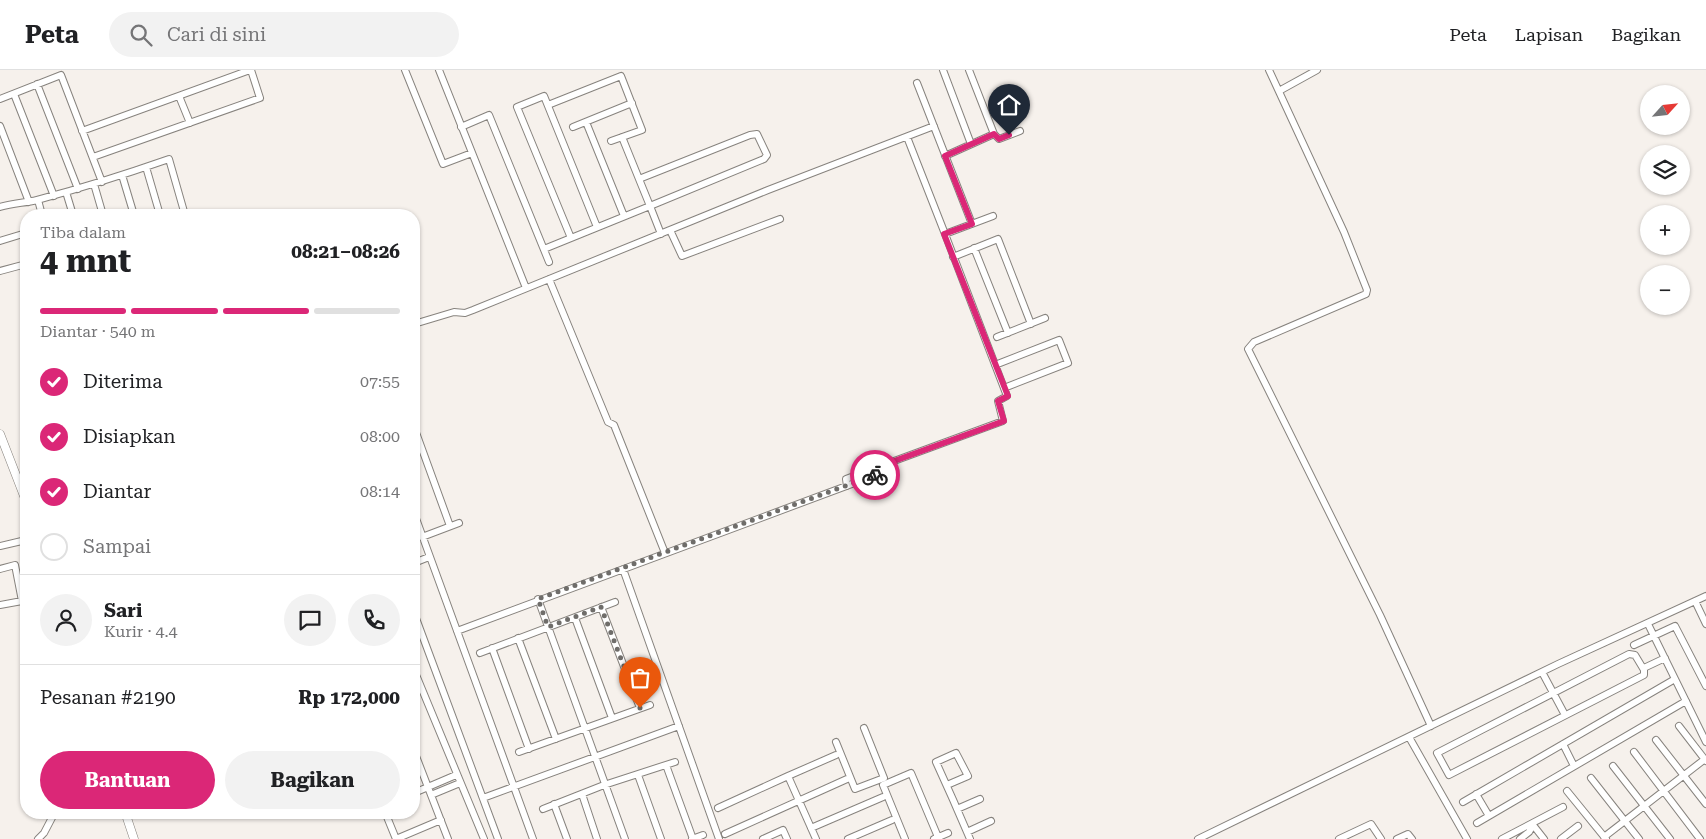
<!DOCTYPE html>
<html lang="id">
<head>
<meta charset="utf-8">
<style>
	:root { --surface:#fff; --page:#f2f2f2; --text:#202124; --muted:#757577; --line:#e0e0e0; --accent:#db2777 }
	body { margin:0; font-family:"Roboto Serif",serif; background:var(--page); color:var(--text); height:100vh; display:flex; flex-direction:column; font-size:19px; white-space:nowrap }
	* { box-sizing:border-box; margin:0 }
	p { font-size:16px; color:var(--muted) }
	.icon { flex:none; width:28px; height:28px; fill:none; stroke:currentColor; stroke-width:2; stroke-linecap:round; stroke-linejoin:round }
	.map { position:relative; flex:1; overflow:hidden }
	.details { position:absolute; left:20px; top:139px; width:400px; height:610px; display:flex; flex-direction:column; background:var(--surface); border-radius:20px; box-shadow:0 1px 4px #0004 }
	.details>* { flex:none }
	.needle { width:32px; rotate:63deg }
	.buttons { position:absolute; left:1640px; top:15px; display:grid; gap:10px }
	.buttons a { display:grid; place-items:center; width:50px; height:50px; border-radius:50%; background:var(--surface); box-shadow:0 1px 4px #0004; font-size:25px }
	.pin { position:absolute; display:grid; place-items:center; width:42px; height:42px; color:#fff; margin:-51px -21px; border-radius:50% 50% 50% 0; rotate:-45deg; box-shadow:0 0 5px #0007 }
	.pin .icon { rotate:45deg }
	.courier { position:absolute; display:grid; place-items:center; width:50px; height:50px; margin:-25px; border:4px solid #db2777; border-radius:50%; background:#fff; color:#222; box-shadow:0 1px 6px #0007 }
	.headline em { font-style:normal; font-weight:700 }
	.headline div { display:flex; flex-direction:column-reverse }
	.headline { display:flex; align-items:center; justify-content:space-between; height:85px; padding:0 20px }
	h1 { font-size:32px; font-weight:700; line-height:38px }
	.bar { display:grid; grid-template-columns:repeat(4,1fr); gap:8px 5px; align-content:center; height:60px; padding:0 20px }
	.bar i { height:6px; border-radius:4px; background:var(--line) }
	.bar .current { background:var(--accent) }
	.bar p { grid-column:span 4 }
	.line { display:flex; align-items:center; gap:12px; padding:0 20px; border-top:1px solid var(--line) }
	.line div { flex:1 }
	.round { display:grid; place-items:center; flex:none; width:52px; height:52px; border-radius:26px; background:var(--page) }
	ol { padding:0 20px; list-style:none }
	li { display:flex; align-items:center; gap:15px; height:55px }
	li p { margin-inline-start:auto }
	li .icon { padding:5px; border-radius:50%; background:var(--accent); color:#fff; stroke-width:4 }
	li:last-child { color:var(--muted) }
	li i { width:28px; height:28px; border:2px solid var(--line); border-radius:50% }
	.action { display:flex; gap:10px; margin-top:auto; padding:10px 20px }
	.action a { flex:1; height:58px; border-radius:30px; background:var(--accent); color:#fff; font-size:20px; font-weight:700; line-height:58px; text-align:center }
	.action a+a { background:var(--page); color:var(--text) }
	header { display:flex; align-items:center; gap:30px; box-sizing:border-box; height:70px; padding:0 25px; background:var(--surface); border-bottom:1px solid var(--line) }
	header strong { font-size:24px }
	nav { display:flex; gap:28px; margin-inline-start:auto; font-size:18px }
	.search { width:350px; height:45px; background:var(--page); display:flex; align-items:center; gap:12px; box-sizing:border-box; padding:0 18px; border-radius:28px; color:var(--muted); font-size:19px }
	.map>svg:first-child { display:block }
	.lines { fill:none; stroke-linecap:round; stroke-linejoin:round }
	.minor-casing { stroke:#87837e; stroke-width:8 }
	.tertiary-casing { stroke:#87837e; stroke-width:9 }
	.minor { stroke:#fff; stroke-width:6 }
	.tertiary { stroke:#fff; stroke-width:8 }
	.done { stroke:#6f6d6a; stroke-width:5; stroke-dasharray:0 9 }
	.route { stroke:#db2777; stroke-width:6 }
</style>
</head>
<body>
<header>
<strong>Peta</strong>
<div class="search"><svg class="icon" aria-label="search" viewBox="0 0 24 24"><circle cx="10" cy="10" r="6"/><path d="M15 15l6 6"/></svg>Cari di sini</div>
<nav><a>Peta</a><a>Lapisan</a><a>Bagikan</a></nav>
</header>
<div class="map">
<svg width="1706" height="769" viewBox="0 0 1706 769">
	<rect width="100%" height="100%" fill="#f6f1ec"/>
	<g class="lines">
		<g class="minor-casing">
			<path id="minor" d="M405,0L443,94L472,83
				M439,0L526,218
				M943,0L971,74
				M969,0L994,64
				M1269,0L1344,162L1367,220L1366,224L1254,272L1248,279L1380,545L1431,656
				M917,13L972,154
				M37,14L78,119
				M1279,21L1317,0
				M14,24L54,126
				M179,26L190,53
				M0,29L61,5L102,112
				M548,35L621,6L642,60L611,71
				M586,52L624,146
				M0,56L29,132
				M461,57L489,45L549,192
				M573,57L632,33
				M82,61L250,0
				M622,67L639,109
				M907,67L945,164L993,146
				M945,86L994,64L999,69L1020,61
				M93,87L260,28L251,0
				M146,97L160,145
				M122,105L134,145
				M94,114L103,145
				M66,122L73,145
				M38,130L42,145
				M0,137C13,133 25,133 37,130C82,118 126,104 169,89L185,145
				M670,160L682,186L780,149
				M571,168L517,37L544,26L597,157
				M0,171L26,163
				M974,178L1008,263
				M544,179L650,136L639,109L750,65L757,64L767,85L764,89L650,136L661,164
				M953,187L998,169L1031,254
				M0,201L26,194
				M549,209L608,352L614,355L665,483
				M414,254L454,242L465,243L473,240L768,120L934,56
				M997,267L1045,248
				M995,295L1059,270L1068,293L1004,318
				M414,328H415
				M414,357L450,456
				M847,416L846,409L875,398
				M414,443L533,769
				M422,467L459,453
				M0,476L26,470
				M414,493L429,487
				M0,499L15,495L22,531L0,535
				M623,499L719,769
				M538,529L625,769
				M1695,531L1706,554
				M601,537L640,638
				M414,543L498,769
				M575,548L612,648
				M1648,554L1706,672
				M457,561L876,405L875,398L1003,351L998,331L1007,326L945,164
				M518,568L556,669
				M1634,575L1675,556L1706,616
				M492,578L529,679
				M480,583L615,532
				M1629,584L1635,585L1644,600V605L1449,705L1437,683Z
				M1646,597L1665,588
				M414,600L484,769
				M1542,602L1565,645
				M1679,656L1706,691
				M1409,667L1467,769
				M1656,670L1706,734
				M836,672L855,719L884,708L864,658
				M1563,674L1574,696
				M414,681L448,769
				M519,682L650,635
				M1634,682L1700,769
				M666,695L693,769
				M1613,696L1670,769
				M638,705L661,769
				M788,706L836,685
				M1591,708L1639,769
				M947,715L968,706L956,683L936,692C948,718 959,743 970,769
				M1567,721L1606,769
				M414,723L456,705
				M582,724L597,769
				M1476,724L1489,746
				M431,725L460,713
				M483,728L679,656
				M1463,732L1675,609
				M554,734L567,769
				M718,738L788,706L816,769
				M543,739L604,715L675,692
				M957,739L980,729
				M385,742L396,769
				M1477,753L1686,631
				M811,758L883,727
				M967,762L991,751
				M725,764L847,709
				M1604,767L1705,689
				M38,769L44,763L55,742
				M396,769L441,750
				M692,769L703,765
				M763,769L783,760L787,769
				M848,769L892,750
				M905,769L883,715L911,703L938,767
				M934,769L948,763
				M1198,769L1558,594L1706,526
				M1339,769L1371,754L1381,769
				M1397,769L1408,764L1412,769
				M1502,769L1563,737
				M1520,769L1529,762L1533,755L1544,769
				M1561,769L1578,756"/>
		</g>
		<g class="tertiary-casing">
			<path id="tertiary" d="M0,364L26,431
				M125,742L134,769"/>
		</g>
		<use href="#minor" class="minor"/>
		<use href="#tertiary" class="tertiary"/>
	</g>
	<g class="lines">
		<path class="done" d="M640,638L601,537L548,557L538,529L875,405"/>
		<path class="route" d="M875,405V398L1004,351L998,331L1008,326L944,164L972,154L945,86L994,64L999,69L1009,65"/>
	</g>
</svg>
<div class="buttons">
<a><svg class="needle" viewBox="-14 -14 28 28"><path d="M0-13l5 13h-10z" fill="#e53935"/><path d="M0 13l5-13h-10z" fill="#757577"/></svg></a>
<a><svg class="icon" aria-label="layers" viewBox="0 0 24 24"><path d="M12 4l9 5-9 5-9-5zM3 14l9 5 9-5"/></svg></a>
<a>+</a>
<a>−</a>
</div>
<div class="pin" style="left:640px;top:638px;background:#ea580c"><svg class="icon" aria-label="bag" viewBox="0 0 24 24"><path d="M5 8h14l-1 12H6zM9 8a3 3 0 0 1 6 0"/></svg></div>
<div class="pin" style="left:1009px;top:65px;background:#1f2937"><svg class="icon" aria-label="home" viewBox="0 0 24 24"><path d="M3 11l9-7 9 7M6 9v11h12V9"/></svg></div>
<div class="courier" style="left:875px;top:405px"><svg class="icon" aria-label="bike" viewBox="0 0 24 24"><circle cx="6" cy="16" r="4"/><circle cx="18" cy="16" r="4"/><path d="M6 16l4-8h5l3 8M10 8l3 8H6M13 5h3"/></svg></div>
<section class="details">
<div class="headline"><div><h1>4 mnt</h1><p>Tiba dalam</p></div><em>08:21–08:26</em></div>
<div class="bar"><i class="current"></i><i class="current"></i><i class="current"></i><i></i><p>Diantar · 540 m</p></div>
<ol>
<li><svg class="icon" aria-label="check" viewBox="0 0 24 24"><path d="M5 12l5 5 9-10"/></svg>Diterima<p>07:55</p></li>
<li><svg class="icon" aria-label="check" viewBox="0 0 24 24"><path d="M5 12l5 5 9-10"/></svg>Disiapkan<p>08:00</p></li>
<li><svg class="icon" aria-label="check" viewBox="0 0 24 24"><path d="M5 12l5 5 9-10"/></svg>Diantar<p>08:14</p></li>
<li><i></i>Sampai</li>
</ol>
<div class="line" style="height:90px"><a class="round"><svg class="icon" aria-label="person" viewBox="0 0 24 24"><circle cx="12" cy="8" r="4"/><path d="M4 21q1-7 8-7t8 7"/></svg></a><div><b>Sari</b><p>Kurir · 4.4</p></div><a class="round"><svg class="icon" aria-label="chat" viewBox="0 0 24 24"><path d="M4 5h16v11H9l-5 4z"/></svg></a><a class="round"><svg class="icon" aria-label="phone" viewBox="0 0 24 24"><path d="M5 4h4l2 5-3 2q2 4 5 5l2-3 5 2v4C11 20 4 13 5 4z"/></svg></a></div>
<div class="line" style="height:65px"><div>Pesanan #2190</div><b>Rp 172,000</b></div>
<div class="action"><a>Bantuan</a><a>Bagikan</a></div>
</section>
</div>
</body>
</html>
